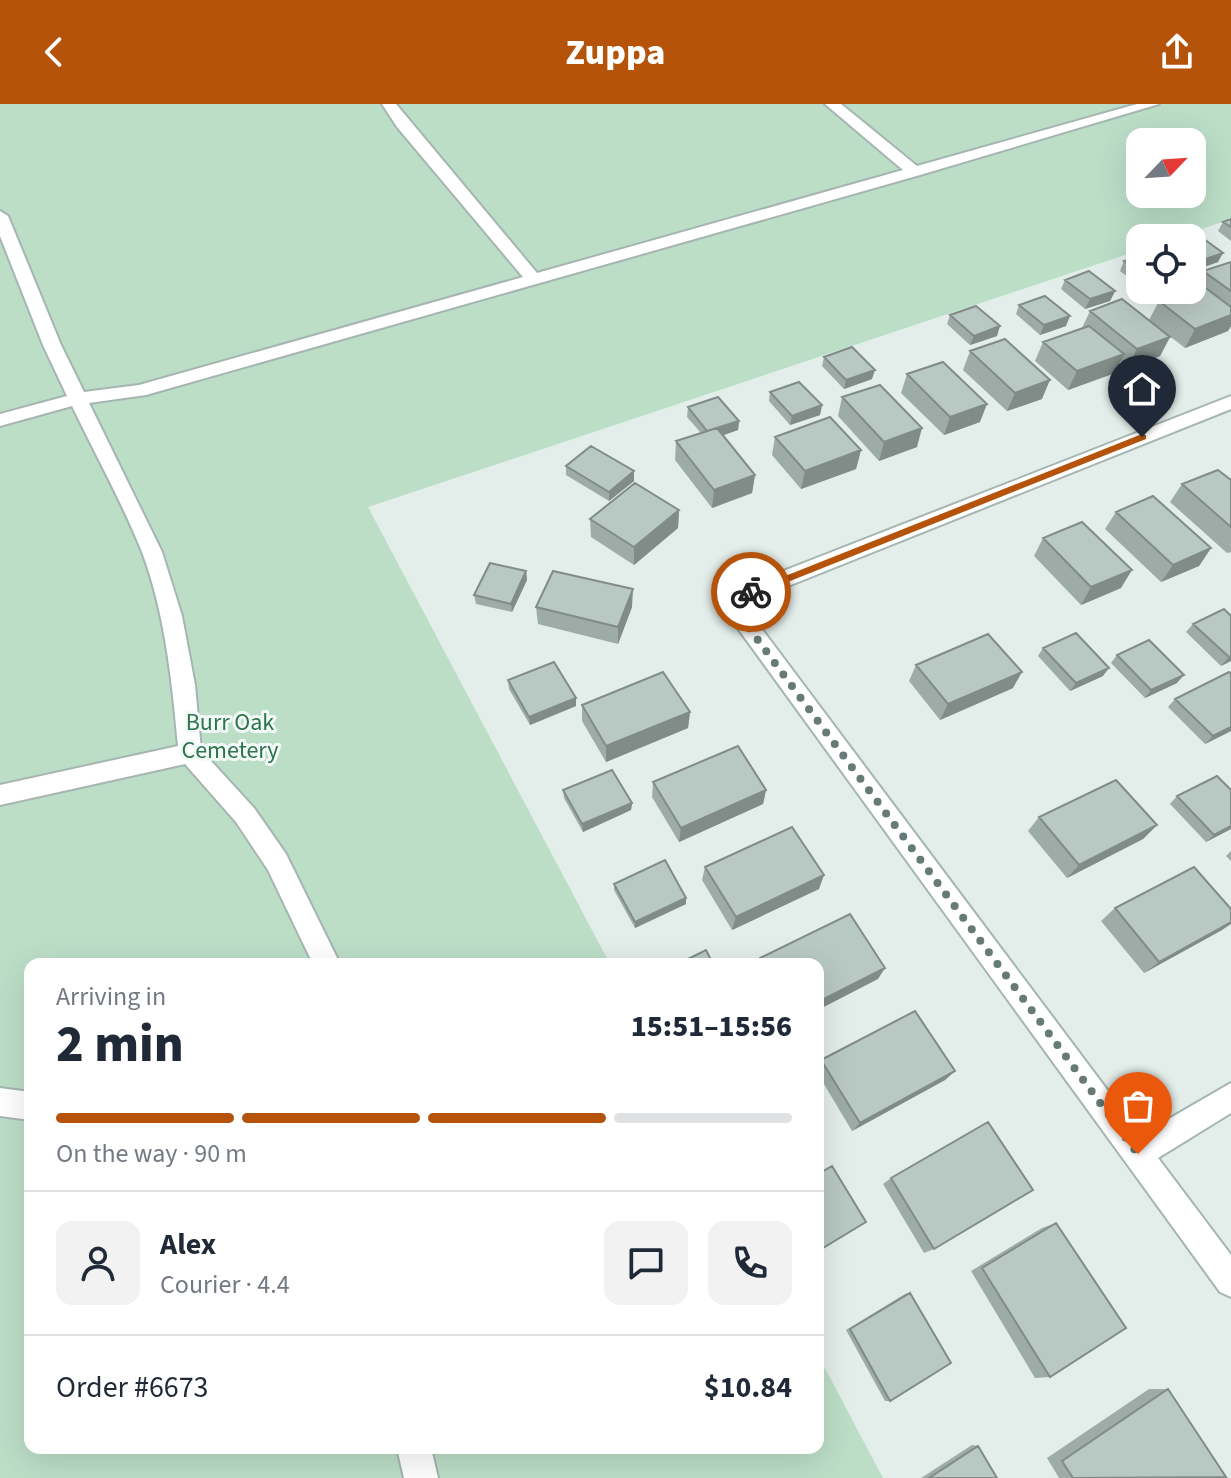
<!DOCTYPE html>
<html lang="en">
<head>
<meta charset="utf-8">
<style>
	:root { --surface:#fff; --page:#f2f2f3; --text:#1f2937; --muted:#747a83; --line:#e0e1e3; --accent:#b45309 }
	body { margin:0; font-family:"Source Sans 3",sans-serif; background:var(--page); color:var(--text); height:100vh; display:flex; flex-direction:column; font-size:30px; white-space:nowrap }
	* { box-sizing:border-box; margin:0 }
	p { font-size:26px; color:var(--muted) }
	.icon { flex:none; width:44px; height:44px; fill:none; stroke:currentColor; stroke-width:2; stroke-linecap:round; stroke-linejoin:round }
	.map { position:relative; flex:1; overflow:hidden }
	.details { position:absolute; left:24px; top:854px; width:800px; height:496px; display:flex; flex-direction:column; background:var(--surface); border-radius:16px; box-shadow:0 8px 32px #0002 }
	.details>* { flex:none }
	.needle { width:52px; rotate:65deg }
	.fabs { position:absolute; left:1126px; top:24px; display:grid; gap:16px }
	.fabs a { display:grid; place-items:center; width:80px; height:80px; border-radius:16px; background:var(--surface); box-shadow:0 8px 32px #0002; font-size:40px }
	.pin { position:absolute; display:grid; place-items:center; width:68px; height:68px; color:#fff; margin:-82px -34px; border-radius:50% 50% 50% 0; rotate:-45deg; box-shadow:0 0 8px #0007 }
	.pin .icon { rotate:45deg }
	.courier { position:absolute; display:grid; place-items:center; width:80px; height:80px; margin:-40px; border:6px solid #b45309; border-radius:50%; background:#fff; color:#222; box-shadow:0 2px 10px #0007 }
	.summary em { font-style:normal; font-weight:800 }
	.summary div { display:flex; flex-direction:column-reverse }
	.summary { display:flex; align-items:center; justify-content:space-between; height:136px; padding:0 32px }
	h1 { font-size:52px; font-weight:800; line-height:60px }
	.bar { display:grid; grid-template-columns:repeat(4,1fr); gap:12px 8px; align-content:center; height:96px; padding:0 32px }
	.bar i { height:10px; border-radius:6px; background:var(--line) }
	.bar .on { background:var(--accent) }
	.bar p { grid-column:span 4 }
	.line { display:flex; align-items:center; gap:20px; padding:0 32px; border-top:2px solid var(--line) }
	.line div { flex:1 }
	.round { display:grid; place-items:center; flex:none; width:84px; height:84px; border-radius:16px; background:var(--page) }
	header { display:flex; justify-content:space-between; align-items:center; height:104px; padding:0 32px; background:var(--accent); color:#fff; font-size:36px; font-weight:800 }
	.map>svg:first-child { display:block }
	.green { fill:#bcdec7; fill-rule:evenodd }
	.lines { fill:none; stroke-linecap:round; stroke-linejoin:round }
	.minor-casing { stroke:#a5b5b1; stroke-width:4 }
	.minor { fill:#fff; fill-rule:evenodd }
	.wall { fill:#9eaca7 }
	.shaded-wall { fill:#818c88 }
	.building { fill:#b8c8c2; stroke:#818c88; stroke-width:2 }
	.route { fill:#b45309 }
	.done { stroke:#667b77; stroke-width:8; stroke-dasharray:0 14.4 }
	.labels { text-anchor:middle; stroke-width:6; stroke-linejoin:round; paint-order:stroke }
	.park-label { font-size:24px; fill:#2c754e; stroke:#f3f9f7 }
</style>
</head>
<body>
<header><svg class="icon" aria-label="back" viewBox="0 0 24 24"><path d="M15 5l-7 7 7 7"/></svg>Zuppa<svg class="icon" aria-label="share" viewBox="0 0 24 24"><path d="M12 15V3M7 8l5-5 5 5M5 13v7h14v-7"/></svg></header>
<div class="map">
<svg width="1231" height="1374" viewBox="0 0 1231 1374">
	<rect width="100%" height="100%" fill="#e3ede9"/>
	<path class="green" d="M0,0H1231V115L1175,134H1140V146L368,403L610,860H30V1344H818V1251L883,1374H0ZM1140,38H1192V90H1140Z"/>
	<g class="lines">
		<g class="minor-casing">
			<path id="minor" d="M382,0H396L537,169L903,66L825,0H841L917,62L1137,0H1159L920,71L146,291L89,299L162,448L182,512L195,581L201,646L254,704L286,750L340,860H313L268,766L236,718L185,660L0,701V681L178,642C172,577 165,509 142,448C122,398 95,350 72,302L0,322V310L67,292L43,241L0,132V107L8,112L61,241L84,288L139,281L523,173L397,23Z
				M1231,292V305L743,500L1141,1031L1231,979V1009L1158,1054L1231,1151V1193L1220,1188L718,497L722,491Z
				M0,984L30,988V1016L0,1012Z
				M397,1344H431L438,1374H404Z"/>
		</g>
		<use href="#minor" class="minor"/>
	</g>
	<path class="wall" d="M1231,115V137L1218,127L1223,118Z
		M1192,134L1218,158L1195,166L1192,164Z
		M1140,152V182L1120,167L1124,157Z
		M1231,158V222L1228,227L1185,244L1149,216L1159,197L1193,185L1203,167Z
		M1065,176L1115,187L1110,197L1085,205L1061,185Z
		M1019,201L1066,222L1040,231L1016,210Z
		M1090,207L1170,233L1160,252L1128,264L1120,257L1115,269L1068,286L1035,257L1043,238L1082,224Z
		M950,211L997,232L970,241L947,220Z
		M970,247L1042,295L1007,307L963,266Z
		M824,253L872,275L844,285L822,262Z
		M907,270L980,318L944,331L901,289Z
		M770,288L822,301L820,311L790,321L769,297Z
		M842,293L917,343L879,357L838,312Z
		M688,303L739,317L738,326L723,331L755,371L752,389L712,404L675,356L676,337L701,329L687,313Z
		M775,333L861,346L856,365L801,385L772,351Z
		M566,362L634,377L609,397L566,371Z
		M1231,376V448L1227,449L1170,398L1182,380Z
		M679,406L678,424L634,461L591,433L590,415Z
		M1116,408L1211,444L1199,462L1161,478L1105,425Z
		M1043,434L1121,484L1081,501L1034,452Z
		M526,467L527,476L512,508L476,500L474,491Z
		M536,503H632L618,540L538,520Z
		M1224,505L1231,557L1221,562L1186,528L1193,520Z
		M1043,544L1103,572L1070,587L1038,552Z
		M1117,551L1177,579L1145,594L1111,559Z
		M916,561L1013,584L940,616L909,577Z
		M1231,570V627L1205,640L1168,603L1175,595Z
		M508,576L576,602L530,621L509,585Z
		M582,601L690,608L688,624L606,658L582,617Z
		M653,678L766,686L763,700L679,738L652,693Z
		M563,686L632,699L631,706L583,728L564,694Z
		M1177,692L1231,725L1206,738L1170,700Z
		M1039,713L1157,721L1143,735L1067,774L1028,727Z
		M1231,747V757L1226,752Z
		M705,763L819,785L732,826L702,776Z
		M614,780L686,800L635,824L614,786Z
		M1115,804L1222,826L1144,869L1101,817Z
		M821,956L955,967L945,976L852,1027L818,970V961Z
		M891,1074L934,1145L924,1149L883,1080Z
		M1056,1119L1050,1273L1035,1274L971,1167L1042,1124Z
		M910,1189L890,1297H885L846,1226L905,1190Z
		M1149,1285H1168L1225,1374H1059L1047,1354Z
		M972,1341L978,1342L997,1374H921Z"/>
	<path class="shaded-wall" d="M1223,149L1218,158L1195,166L1200,157Z
		M1115,187L1110,197L1085,205L1090,195Z
		M1231,211V222L1228,227L1185,244L1195,225Z
		M1070,212L1066,222L1040,231L1044,221Z
		M1000,222L997,232L970,241L974,232Z
		M1170,233L1160,252L1128,264L1137,245Z
		M1124,250L1115,269L1068,286L1077,267Z
		M875,266L872,275L844,285L846,276Z
		M1050,276L1042,295L1007,307L1015,289Z
		M987,300L980,318L944,331L950,313Z
		M822,301L820,311L790,321L792,312Z
		M739,317L738,326L707,337L708,328Z
		M922,324L917,343L879,357L884,338Z
		M861,346L856,365L801,385L805,367Z
		M634,367V377L609,397V388Z
		M755,371L752,389L712,404L714,386Z
		M679,406L678,424L634,461V443Z
		M1211,444L1199,462L1161,478L1173,461Z
		M1132,466L1121,484L1081,501L1091,483Z
		M526,467L527,476L512,508L511,500Z
		M633,485L632,503L618,540V523Z
		M1231,552V557L1221,562L1229,553Z
		M1109,564L1103,572L1070,587L1076,579Z
		M1022,568L1013,584L940,616L948,600Z
		M1184,571L1177,579L1145,594L1151,586Z
		M576,594V602L530,621L529,613Z
		M690,608L688,624L606,658V642Z
		M1231,623V627L1205,640L1213,632Z
		M766,686L763,700L679,738L681,724Z
		M632,699L631,706L583,728L582,720Z
		M1157,721L1143,735L1067,774L1079,761Z
		M1231,722V725L1206,738L1214,731Z
		M824,771L819,785L732,826L736,813Z
		M686,794V800L635,824V818Z
		M1231,818V820L1222,826L1144,869L1159,858Z
		M885,864L878,875L818,906V898Z
		M955,967L945,976L852,1027L860,1019Z"/>
	<path class="building" d="M1231,115V123L1223,118Z
		M1197,130L1223,149L1200,157L1192,151V134H1187Z
		M1140,152V169L1124,157Z
		M1231,158V187L1203,167Z
		M1089,167L1115,187L1090,195L1065,176Z
		M1203,182L1231,203V211L1195,225L1159,197Z
		M1045,192L1070,212L1044,221L1019,201Z
		M1122,195L1170,233L1137,245L1090,207Z
		M976,202L1000,222L974,232L950,211Z
		M1089,222L1124,250L1077,267L1043,238Z
		M1005,235L1050,276L1015,289L970,247Z
		M852,243L875,266L846,276L824,253Z
		M943,258L987,300L950,313L907,270Z
		M799,278L822,301L792,312L770,288Z
		M880,281L922,324L884,338L842,293Z
		M718,293L739,317L707,327L688,303Z
		M830,313L861,346L805,367L775,333Z
		M717,324L755,371L714,386L676,337Z
		M591,342L634,367L609,388L566,362Z
		M1218,366L1231,376V423L1182,380Z
		M635,379L679,406L634,443L590,415Z
		M1153,392L1211,444L1173,461L1116,408Z
		M1082,418L1132,466L1091,483L1043,434Z
		M490,459L526,467L511,500L474,491Z
		M553,467L633,485L618,523L536,503Z
		M1224,505L1231,512V552L1229,553L1193,520Z
		M1076,529L1109,564L1076,579L1043,544Z
		M988,530L1022,568L948,600L916,561Z
		M1149,536L1184,571L1151,586L1117,551Z
		M554,558L576,594L529,613L508,576Z
		M663,568L690,608L606,642L582,601Z
		M1229,568L1231,570V623L1213,632L1175,595Z
		M738,642L766,686L681,724L653,678Z
		M612,666L632,699L582,720L563,686Z
		M1217,672L1231,686V722L1214,731L1177,692Z
		M1116,676L1157,721L1079,761L1039,713Z
		M792,723L824,771L736,813L705,763Z
		M665,756L686,794L635,818L614,780Z
		M1194,763L1231,805V818L1159,858L1115,804Z
		M850,810L885,864L818,898V860H763L760,854Z
		M706,846L713,860H678Z
		M915,907L955,967L860,1019L821,956Z
		M988,1018L1033,1086L934,1145L891,1074Z
		M832,1062L866,1118L818,1147V1070Z
		M1056,1119L1126,1224L1050,1273L982,1164Z
		M910,1189L951,1259L890,1297L850,1225Z
		M1168,1285L1226,1373L1073,1374L1062,1357Z
		M978,1342L997,1374H929Z"/>
	<path class="route" d="M1142,330L1146,331V335L755,491H747L745,488Z"/>
	<g class="lines">
		<path class="done" d="M751,488L729,497L1138,1050"/>
	</g>
	<g class="labels">
		<g class="park-label">
			<text x="230" y="626">Burr Oak<tspan x="230" dy="28">Cemetery</tspan></text>
		</g>
	</g>
</svg>
<div class="fabs">
<a><svg class="needle" viewBox="-14 -14 28 28"><path d="M0-13l5 13h-10z" fill="#e53935"/><path d="M0 13l5-13h-10z" fill="#747a83"/></svg></a>
<a><svg class="icon" aria-label="locate" viewBox="0 0 24 24"><circle cx="12" cy="12" r="6"/><path d="M12 2v4M12 18v4M2 12h4M18 12h4"/></svg></a>
</div>
<div class="pin" style="left:1138px;top:1050px;background:#ea580c"><svg class="icon" aria-label="bag" viewBox="0 0 24 24"><path d="M5 8h14l-1 12H6zM9 8a3 3 0 0 1 6 0"/></svg></div>
<div class="pin" style="left:1142px;top:333px;background:#1f2937"><svg class="icon" aria-label="home" viewBox="0 0 24 24"><path d="M3 11l9-7 9 7M6 9v11h12V9"/></svg></div>
<div class="courier" style="left:751px;top:488px"><svg class="icon" aria-label="bike" viewBox="0 0 24 24"><circle cx="6" cy="16" r="4"/><circle cx="18" cy="16" r="4"/><path d="M6 16l4-8h5l3 8M10 8l3 8H6M13 5h3"/></svg></div>
<section class="details">
<div class="summary"><div><h1>2 min</h1><p>Arriving in</p></div><em>15:51–15:56</em></div>
<div class="bar"><i class="on"></i><i class="on"></i><i class="on"></i><i></i><p>On the way · 90 m</p></div>
<div class="line" style="height:144px"><a class="round"><svg class="icon" aria-label="person" viewBox="0 0 24 24"><circle cx="12" cy="8" r="4"/><path d="M4 21q1-7 8-7t8 7"/></svg></a><div><b>Alex</b><p>Courier · 4.4</p></div><a class="round"><svg class="icon" aria-label="chat" viewBox="0 0 24 24"><path d="M4 5h16v11H9l-5 4z"/></svg></a><a class="round"><svg class="icon" aria-label="phone" viewBox="0 0 24 24"><path d="M5 4h4l2 5-3 2q2 4 5 5l2-3 5 2v4C11 20 4 13 5 4z"/></svg></a></div>
<div class="line" style="height:104px"><div>Order #6673</div><b>$10.84</b></div>
</section>
</div>
</body>
</html>
